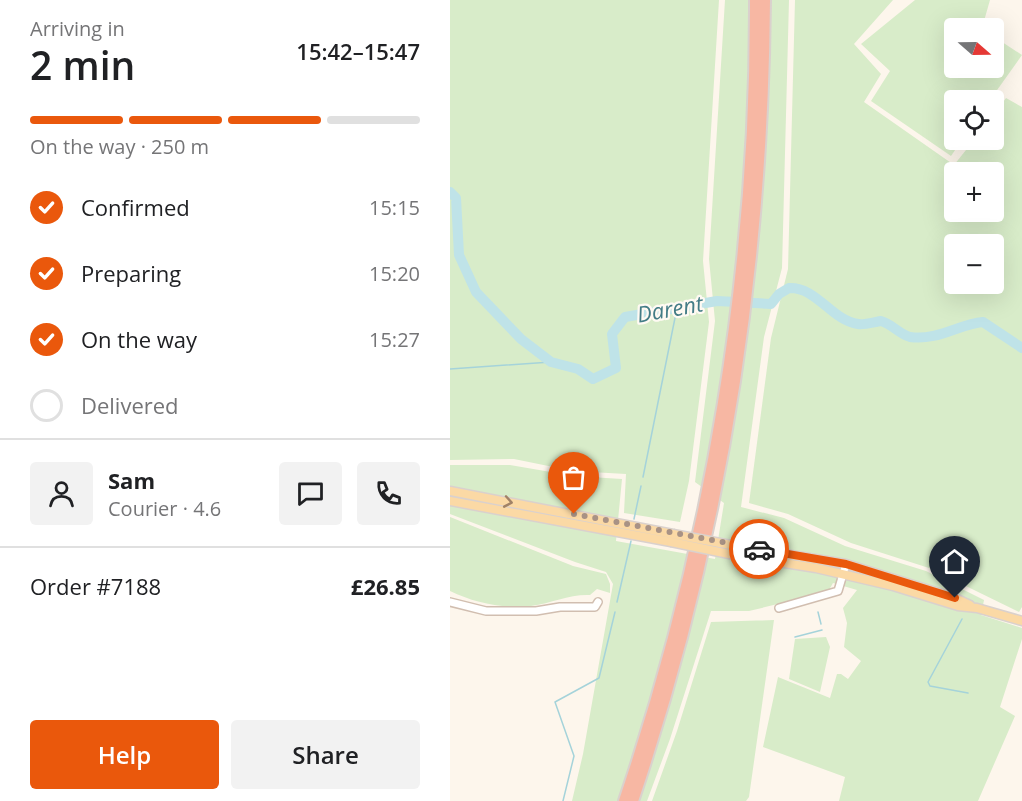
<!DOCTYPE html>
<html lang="en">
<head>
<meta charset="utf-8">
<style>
	:root { --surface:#fff; --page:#f2f2f2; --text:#202124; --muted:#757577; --line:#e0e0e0; --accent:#ea580c }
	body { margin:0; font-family:"Open Sans",sans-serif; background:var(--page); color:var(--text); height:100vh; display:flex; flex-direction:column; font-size:22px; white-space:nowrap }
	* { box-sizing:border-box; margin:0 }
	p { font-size:20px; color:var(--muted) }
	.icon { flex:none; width:33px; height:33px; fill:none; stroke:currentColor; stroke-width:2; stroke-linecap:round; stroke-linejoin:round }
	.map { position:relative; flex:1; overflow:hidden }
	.sheet { display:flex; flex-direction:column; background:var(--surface); width:450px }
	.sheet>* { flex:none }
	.needle { width:39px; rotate:110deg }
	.controls { position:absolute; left:494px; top:18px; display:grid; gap:12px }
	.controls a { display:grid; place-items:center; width:60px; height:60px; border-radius:6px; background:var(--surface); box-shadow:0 6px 24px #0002; font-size:30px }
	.pin { position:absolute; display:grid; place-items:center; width:51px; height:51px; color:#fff; margin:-62px -26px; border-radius:50% 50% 50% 0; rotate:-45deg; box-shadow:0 0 6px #0007 }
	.pin .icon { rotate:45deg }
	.courier { position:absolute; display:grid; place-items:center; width:60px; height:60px; margin:-30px; border:4px solid #ea580c; border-radius:50%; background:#fff; color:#222; box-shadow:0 2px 8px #0007 }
	.head em { font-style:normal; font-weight:600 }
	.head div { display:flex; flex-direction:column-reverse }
	.head { display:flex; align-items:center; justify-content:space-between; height:102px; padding:0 30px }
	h1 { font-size:39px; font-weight:600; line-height:45px }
	.bar { display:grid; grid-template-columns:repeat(4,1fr); gap:9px 6px; align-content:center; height:72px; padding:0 30px }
	.bar i { height:8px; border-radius:4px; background:var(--line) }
	.bar .selected { background:var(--accent) }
	.bar p { grid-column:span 4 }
	.line { display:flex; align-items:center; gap:15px; padding:0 30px; border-top:2px solid var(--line) }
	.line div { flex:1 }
	.round { display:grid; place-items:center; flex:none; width:63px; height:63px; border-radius:6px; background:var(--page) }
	ol { padding:0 30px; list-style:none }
	li { display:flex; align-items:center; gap:18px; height:66px }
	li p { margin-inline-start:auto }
	li .icon { padding:6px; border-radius:50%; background:var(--accent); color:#fff; stroke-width:4 }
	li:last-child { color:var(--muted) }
	li i { width:33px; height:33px; border:3px solid var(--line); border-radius:50% }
	.action { display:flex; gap:12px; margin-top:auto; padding:12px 30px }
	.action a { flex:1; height:69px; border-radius:6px; background:var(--accent); color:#fff; font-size:24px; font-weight:600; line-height:69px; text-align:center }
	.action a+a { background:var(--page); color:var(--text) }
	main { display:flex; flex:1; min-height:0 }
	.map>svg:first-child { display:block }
	.green { fill:#d8ecc9; fill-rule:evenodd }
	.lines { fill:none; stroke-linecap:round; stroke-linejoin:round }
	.stream { stroke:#a5d3da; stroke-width:1.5 }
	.river { stroke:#bfe3e8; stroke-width:10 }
	.minor-casing { stroke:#d1beb0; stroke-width:10 }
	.major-casing { stroke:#dad1cd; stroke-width:11 }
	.highway-casing { stroke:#dad1cd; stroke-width:14 }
	.minor { stroke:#fff; stroke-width:7 }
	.major { stroke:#fbd9a5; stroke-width:8 }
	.highway { stroke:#f7b7a3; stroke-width:10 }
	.major-bridge-casing { stroke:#dad1cd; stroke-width:11; stroke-linecap:butt }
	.major-bridge { stroke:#fbd9a5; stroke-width:8 }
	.oneway { stroke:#a18267 }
	.done { stroke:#a89285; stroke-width:6; stroke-dasharray:0 10.8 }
	.route { stroke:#ea580c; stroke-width:8 }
	.labels { text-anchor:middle; stroke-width:4.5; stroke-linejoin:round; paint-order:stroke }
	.water-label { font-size:22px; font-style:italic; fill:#437c86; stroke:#fffaf3 }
</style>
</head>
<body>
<main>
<section class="sheet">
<div class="head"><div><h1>2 min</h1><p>Arriving in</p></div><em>15:42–15:47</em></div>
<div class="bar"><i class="selected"></i><i class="selected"></i><i class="selected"></i><i></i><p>On the way · 250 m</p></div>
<ol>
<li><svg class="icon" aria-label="check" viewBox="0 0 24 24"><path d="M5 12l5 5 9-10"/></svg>Confirmed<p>15:15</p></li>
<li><svg class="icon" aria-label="check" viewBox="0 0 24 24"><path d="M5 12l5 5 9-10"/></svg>Preparing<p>15:20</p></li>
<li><svg class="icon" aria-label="check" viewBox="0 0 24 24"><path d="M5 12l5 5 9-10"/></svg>On the way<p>15:27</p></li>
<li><i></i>Delivered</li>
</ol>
<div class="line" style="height:108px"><a class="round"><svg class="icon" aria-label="person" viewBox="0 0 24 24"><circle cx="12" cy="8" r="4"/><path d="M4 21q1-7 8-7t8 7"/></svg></a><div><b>Sam</b><p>Courier · 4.6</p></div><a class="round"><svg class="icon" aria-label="chat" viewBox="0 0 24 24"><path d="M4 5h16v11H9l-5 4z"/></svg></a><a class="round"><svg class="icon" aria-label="phone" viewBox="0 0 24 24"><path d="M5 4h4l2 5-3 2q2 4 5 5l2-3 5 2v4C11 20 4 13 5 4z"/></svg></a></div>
<div class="line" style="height:78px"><div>Order #7188</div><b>£26.85</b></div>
<div class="action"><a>Help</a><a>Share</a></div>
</section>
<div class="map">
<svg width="572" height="801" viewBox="0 0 572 801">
	<rect width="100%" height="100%" fill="#fdf6ec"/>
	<path class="green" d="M0,0H269L253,261L259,322L239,481L230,522L174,513L176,474L123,471L64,459L0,460Z
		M275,0H339L332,268L314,337L291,507L334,518L395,546L476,571L534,600L531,615L572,628V639L550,707L565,716L528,801H389L395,777L313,747L328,677L380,698L387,674H391L398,679L411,661L394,647L397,623L393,608L407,590L383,583L378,592L299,611H261L220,739L197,801H122L133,754L163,584L156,572L125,562L0,514V465H60L124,476L172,479L166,541L265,559L274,503L245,482L265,321L259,259Z
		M345,0H443L404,44L431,74L414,102L504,165L524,140H543V116L556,98L572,107V607L569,612L479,568L401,543L338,514L299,503L321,338L338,269ZM504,172H543V212H504ZM504,244H543V284H504Z
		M465,0H540L532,28H504V68H543V36L572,55L540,100H504V140H512L501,156L421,101L440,71L411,44Z
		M0,517L123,566L156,574L160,584V593L147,589L140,595C120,594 102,603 81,606C53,609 25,603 0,591Z
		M324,620L299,797L296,801H202L227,731L261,622Z
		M376,637L380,647L370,692L339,679L345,639Z"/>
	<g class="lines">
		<path class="stream" d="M0,369L101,362
			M193,477L227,308
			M184,519L191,486
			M167,602L181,541
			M368,612L371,624
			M512,619L478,682L480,686L518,693
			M345,637L372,630
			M113,801L124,756L105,702L149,678L165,612"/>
		<path class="river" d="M0,192L6,198L9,255L26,292L71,339L101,362L128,369L143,379L166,368L162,334L175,317L267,301L321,304L329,294L339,288C367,287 381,320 408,324C415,325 424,322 431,321C442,324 449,334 460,337C488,341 509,324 533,322L572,348"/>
		<g class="minor-casing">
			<path id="minor" d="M0,602L36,611H86L110,607H145L148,602
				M329,608L388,591L396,564"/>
		</g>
		<g class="major-casing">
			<path id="major" d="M0,491L223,534
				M0,501L221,542
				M286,546L396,564L505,598L520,605
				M284,555L366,568L443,586L508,606L527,608L572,621"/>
		</g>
		<g class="highway-casing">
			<path id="highway" d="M174,801C261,544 306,271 305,0
				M183,801C270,543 313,272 315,0"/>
		</g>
		<use href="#minor" class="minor"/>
		<use href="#major" class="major"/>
		<use href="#highway" class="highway"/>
		<g class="major-bridge-casing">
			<path id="major-bridge" d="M223,534L286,546
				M221,542L284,555"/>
		</g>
		<use href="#major-bridge" class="major-bridge"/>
	</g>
	<defs><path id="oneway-chevron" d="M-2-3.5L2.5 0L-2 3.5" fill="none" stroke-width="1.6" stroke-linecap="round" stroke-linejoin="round" transform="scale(1.5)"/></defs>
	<use class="oneway" href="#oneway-chevron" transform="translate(58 502) rotate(10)"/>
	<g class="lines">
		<path class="done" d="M124,514L309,549"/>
		<path class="route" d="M309,549L396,564L505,598"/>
	</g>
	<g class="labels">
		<g class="water-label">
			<text transform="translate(220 309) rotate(-10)" y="8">Darent</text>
		</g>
	</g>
</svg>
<div class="controls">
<a><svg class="needle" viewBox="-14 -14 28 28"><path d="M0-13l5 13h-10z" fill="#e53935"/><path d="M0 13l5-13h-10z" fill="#757577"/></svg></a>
<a><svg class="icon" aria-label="locate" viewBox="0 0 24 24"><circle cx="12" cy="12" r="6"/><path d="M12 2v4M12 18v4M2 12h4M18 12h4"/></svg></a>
<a>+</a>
<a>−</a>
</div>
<div class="pin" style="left:124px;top:514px;background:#ea580c"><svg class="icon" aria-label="bag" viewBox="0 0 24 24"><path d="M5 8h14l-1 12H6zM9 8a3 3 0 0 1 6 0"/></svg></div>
<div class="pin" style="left:505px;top:598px;background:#1f2937"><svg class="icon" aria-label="home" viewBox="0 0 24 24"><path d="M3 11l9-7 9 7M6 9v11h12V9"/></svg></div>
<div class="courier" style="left:309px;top:549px"><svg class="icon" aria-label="car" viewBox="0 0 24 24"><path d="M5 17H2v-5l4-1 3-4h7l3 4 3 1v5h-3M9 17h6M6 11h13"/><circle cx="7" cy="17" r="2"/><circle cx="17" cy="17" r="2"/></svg></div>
</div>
</main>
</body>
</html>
